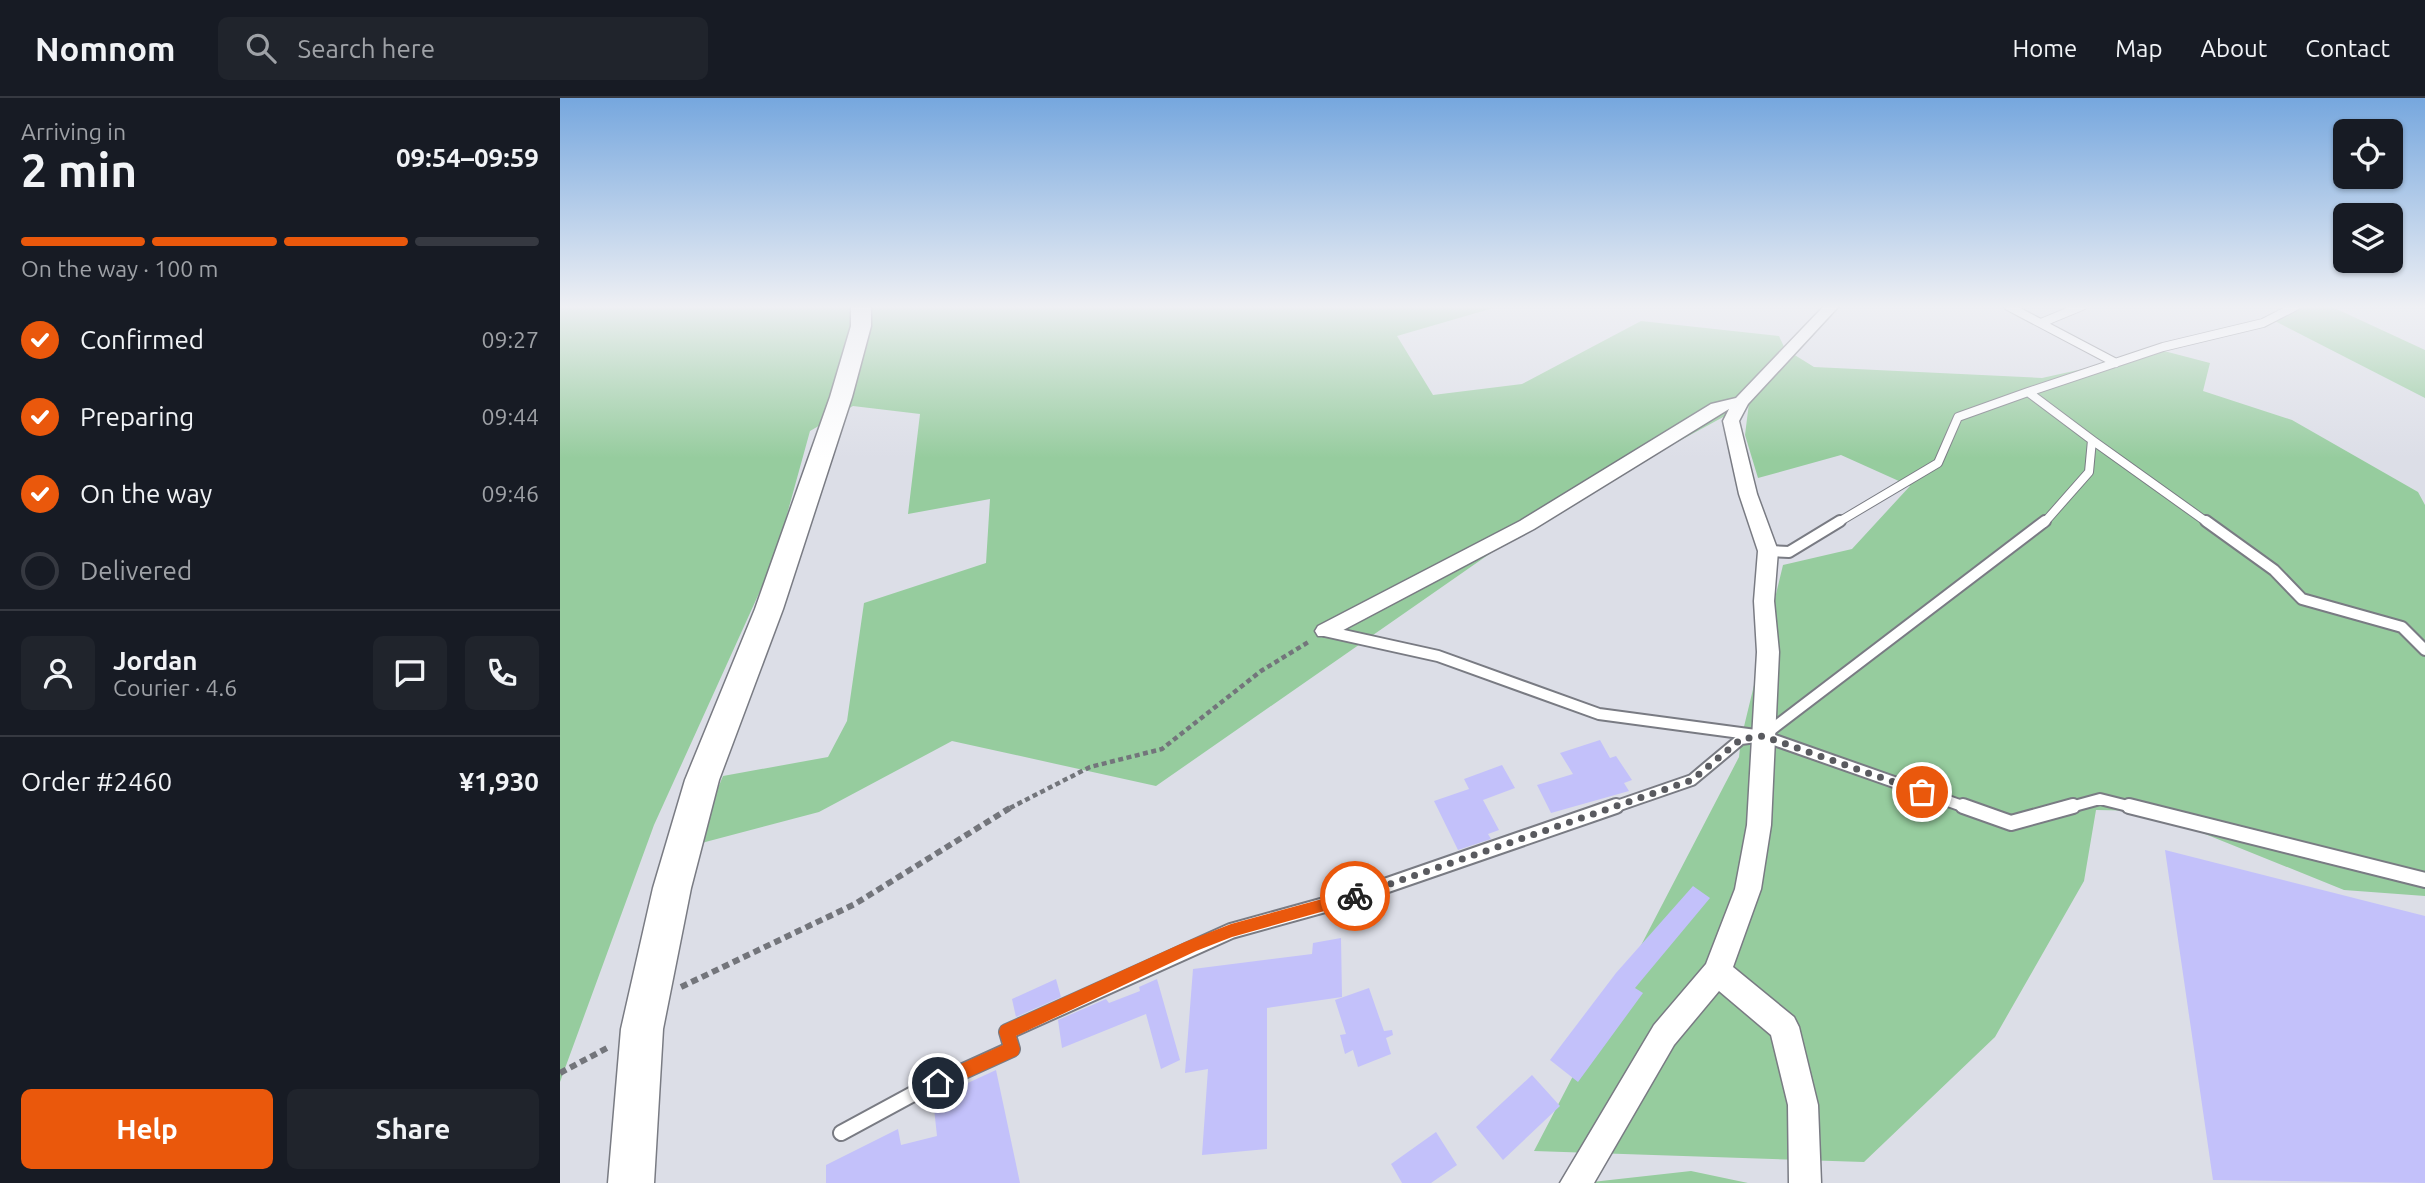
<!DOCTYPE html>
<html lang="en">
<head>
<meta charset="utf-8">
<style>
	:root { --surface:#171b24; --page:#20242c; --text:#f1f3f6; --muted:#9ea1a6; --line:#363941; --accent:#ea580c }
	body { margin:0; font-family:Ubuntu,sans-serif; background:var(--page); color:var(--text); height:100vh; display:flex; flex-direction:column; font-size:26px; white-space:nowrap }
	* { box-sizing:border-box; margin:0 }
	p { font-size:23px; color:var(--muted) }
	.icon { flex:none; width:38px; height:38px; fill:none; stroke:currentColor; stroke-width:2; stroke-linecap:round; stroke-linejoin:round }
	.map { position:relative; flex:1; overflow:hidden }
	.side { display:flex; flex-direction:column; background:var(--surface); width:560px }
	.side>* { flex:none }
	.controls { position:absolute; left:1773px; top:21px; display:grid; gap:14px }
	.controls a { display:grid; place-items:center; width:70px; height:70px; border-radius:10px; background:var(--surface); box-shadow:0 2px 5px #0004; font-size:35px }
	.pin { position:absolute; display:grid; place-items:center; width:60px; height:60px; color:#fff; margin:-30px; border:4px solid #fff; border-radius:50%; box-shadow:0 2px 7px #0007 }
	.courier { position:absolute; display:grid; place-items:center; width:70px; height:70px; margin:-35px; border:5px solid #ea580c; border-radius:50%; background:#fff; color:#222; box-shadow:0 2px 9px #0007 }
	.head em { font-style:normal; font-weight:700 }
	.head div { display:flex; flex-direction:column-reverse }
	.head { display:flex; align-items:center; justify-content:space-between; height:119px; padding:0 21px }
	h1 { font-size:46px; font-weight:700; line-height:52px }
	.bar { display:grid; grid-template-columns:repeat(4,1fr); gap:10px 7px; align-content:center; height:84px; padding:0 21px }
	.bar i { height:9px; border-radius:5px; background:var(--line) }
	.bar .current { background:var(--accent) }
	.bar p { grid-column:span 4 }
	.line { display:flex; align-items:center; gap:18px; padding:0 21px; border-top:2px solid var(--line) }
	.line div { flex:1 }
	.round { display:grid; place-items:center; flex:none; width:74px; height:74px; border-radius:10px; background:var(--page) }
	ol { padding:0 21px; list-style:none }
	li { display:flex; align-items:center; gap:21px; height:77px }
	li p { margin-inline-start:auto }
	li .icon { padding:7px; border-radius:50%; background:var(--accent); color:#fff; stroke-width:4 }
	li:last-child { color:var(--muted) }
	li i { width:38px; height:38px; border:4px solid var(--line); border-radius:50% }
	.primary-button { display:flex; gap:14px; margin-top:auto; padding:14px 21px }
	.primary-button a { flex:1; height:80px; border-radius:10px; background:var(--accent); color:#fff; font-size:28px; font-weight:700; line-height:80px; text-align:center }
	.primary-button a+a { background:var(--page); color:var(--text) }
	header { display:flex; align-items:center; gap:42px; box-sizing:border-box; height:98px; padding:0 35px; background:var(--surface); border-bottom:2px solid var(--line) }
	header strong { font-size:33px }
	nav { display:flex; gap:38px; margin-inline-start:auto; font-size:24px }
	.search { width:490px; height:63px; background:var(--page); display:flex; align-items:center; gap:18px; box-sizing:border-box; padding:0 24px; border-radius:10px; color:var(--muted); font-size:26px }
	main { display:flex; flex:1; min-height:0 }
	.map>svg:first-child { display:block }
	.green { fill:#96cc9e }
	.building { fill:#c3c1fa }
	.lines { fill:none; stroke-linecap:round; stroke-linejoin:round }
	.lane-far2-casing { stroke:#797b83; stroke-width:10 }
	.lane-far1-casing { stroke:#797b83; stroke-width:14 }
	.lane-casing { stroke:#797b83; stroke-width:18 }
	.street-casing { stroke:#797b83; stroke-width:3 }
	.secondary-casing { stroke:#797b83; stroke-width:3 }
	.path-far1 { stroke:#73757b; stroke-width:4.5; stroke-dasharray:5 3.5; stroke-linecap:butt }
	.path { stroke:#73757b; stroke-width:6; stroke-dasharray:7 4.5; stroke-linecap:butt }
	.lane-far2 { stroke:#fff; stroke-width:8 }
	.lane-far1 { stroke:#fff; stroke-width:10 }
	.lane { stroke:#fff; stroke-width:14 }
	.street { fill:#fff; fill-rule:evenodd }
	.secondary { fill:#fff; fill-rule:evenodd }
	.route { fill:#ea580c }
	.done { stroke:#595a5f; stroke-width:7; stroke-dasharray:0 12.6 }
</style>
</head>
<body>
<header>
<strong>Nomnom</strong>
<div class="search"><svg class="icon" aria-label="search" viewBox="0 0 24 24"><circle cx="10" cy="10" r="6"/><path d="M15 15l6 6"/></svg>Search here</div>
<nav><a>Home</a><a>Map</a><a>About</a><a>Contact</a></nav>
</header>
<main>
<section class="side">
<div class="head"><div><h1>2 min</h1><p>Arriving in</p></div><em>09:54–09:59</em></div>
<div class="bar"><i class="current"></i><i class="current"></i><i class="current"></i><i></i><p>On the way · 100 m</p></div>
<ol>
<li><svg class="icon" aria-label="check" viewBox="0 0 24 24"><path d="M5 12l5 5 9-10"/></svg>Confirmed<p>09:27</p></li>
<li><svg class="icon" aria-label="check" viewBox="0 0 24 24"><path d="M5 12l5 5 9-10"/></svg>Preparing<p>09:44</p></li>
<li><svg class="icon" aria-label="check" viewBox="0 0 24 24"><path d="M5 12l5 5 9-10"/></svg>On the way<p>09:46</p></li>
<li><i></i>Delivered</li>
</ol>
<div class="line" style="height:126px"><a class="round"><svg class="icon" aria-label="person" viewBox="0 0 24 24"><circle cx="12" cy="8" r="4"/><path d="M4 21q1-7 8-7t8 7"/></svg></a><div><b>Jordan</b><p>Courier · 4.6</p></div><a class="round"><svg class="icon" aria-label="chat" viewBox="0 0 24 24"><path d="M4 5h16v11H9l-5 4z"/></svg></a><a class="round"><svg class="icon" aria-label="phone" viewBox="0 0 24 24"><path d="M5 4h4l2 5-3 2q2 4 5 5l2-3 5 2v4C11 20 4 13 5 4z"/></svg></a></div>
<div class="line" style="height:91px"><div>Order #2460</div><b>¥1,930</b></div>
<div class="primary-button"><a>Help</a><a>Share</a></div>
</section>
<div class="map">
<svg width="1865" height="1085" viewBox="0 0 1865 1085">
	<rect width="100%" height="100%" fill="#dcdee7"/>
	<path class="green" d="M0,208H940L837,238L873,297L962,286L1081,223L1219,238L1225,251L1254,269L1482,280L1604,253L1650,265L1643,293L1732,322L1858,394L1865,407V798L1784,792L1588,713L1536,712L1524,783L1435,939L1304,1064L974,1053L1179,659L1181,641L1223,467L1292,451L1350,388L1281,357L1198,380L1185,337L1189,305L994,411L596,688L392,643L259,714L134,747L163,678L268,659L287,623L304,505L426,465L430,401L348,416L360,316L293,308L250,333L215,460L94,727L0,984Z
		M1739,208H1770L1865,252V300L1713,222Z
		M1131,1073L1188,1085H1023Z"/>
	<path class="building" d="M1040,642L1050,660L1056,658L1072,682L1064,685L1069,693L991,715L977,687L1013,676L1000,655Z
		M942,667L955,690L923,702L939,732L928,736L931,741L898,752L874,703L909,691L904,681Z
		M1605,752L1865,818V1085L1653,1082Z
		M1133,788L1150,800L1075,890L1083,895L1018,984L990,962L1056,875Z
		M781,840L782,899L707,910V1051L642,1057L648,971L625,975L633,871L752,856L753,845Z
		M496,881L501,899L456,919L452,901Z
		M597,881L620,962L601,971L586,916L502,950L498,922L546,901L549,905L580,893L579,889Z
		M809,890L824,933L832,932L833,937L826,940L831,956L798,969L793,952L785,956L780,937L786,936L775,902Z
		M436,972L460,1085H266V1067L338,1031L341,1047L377,1038L373,1001Z
		M972,977L1000,1008L943,1062L916,1029Z
		M876,1034L897,1067L871,1085H842L831,1066Z"/>
	<g class="lines">
		<g class="lane-far2-casing">
			<path id="lane-far2" d="M1448,208L1556,265
				M1481,225L1522,208
				M1468,294L1603,249L1703,225L1736,208
				M1532,342L1648,425
				M1277,425L1378,365L1398,319L1468,294L1532,342L1529,374L1484,425"/>
		</g>
		<g class="lane-far1-casing">
			<path id="lane-far1" d="M1646,423L1714,472L1742,501L1842,529L1865,552
				M1208,453L1229,454L1280,423
				M765,533L878,558L1039,616L1203,638L1408,710
				M1051,710L1132,682L1181,641L1203,638L1485,423
				M1507,710L1540,701L1576,710"/>
		</g>
		<g class="lane-casing">
			<path id="lane" d="M1403,708L1451,725L1513,708
				M1569,708L1865,782
				M281,1035L353,996L452,951L447,934L671,833L790,800L1056,708"/>
		</g>
		<g class="street-casing">
			<path id="street" d="M1264,208H1279L1188,306L1179,323L1197,396L1218,453L1214,503L1219,554L1211,727L1201,791L1173,869L1234,919L1239,929L1258,1007L1261,1085H1229L1228,1007L1211,937L1159,893L1114,947L1034,1085H1000L1094,927L1146,866L1175,791L1187,727L1197,554L1194,503L1198,453L1179,396L1163,323L1169,311L974,431L772,538H758L755,533L758,528L960,423L1151,306L1176,300Z"/>
		</g>
		<g class="secondary-casing">
			<path id="secondary" d="M291,208H311V228L292,299L223,511L159,682L131,790L103,931L94,1085H48L61,931L93,790L125,682L195,511L270,299L291,228Z"/>
		</g>
		<path class="path-far1" d="M450,710L530,669L602,651L701,573L750,543"/>
		<path class="path" d="M121,889L295,806L453,708
			M0,975L49,949"/>
		<use href="#lane-far2" class="lane-far2"/>
		<use href="#lane-far1" class="lane-far1"/>
		<use href="#lane" class="lane"/>
		<use href="#street" class="street"/>
		<use href="#secondary" class="secondary"/>
	</g>
	<linearGradient id="sky" x2="0" y2="1"><stop stop-color="#76a7de"/><stop offset="0.58" stop-color="#eff0f4"/><stop offset="1" stop-color="#eff0f4" stop-opacity="0"/></linearGradient>
	<rect width="1865" height="360" fill="url(#sky)"/>
	<path class="route" d="M795,792L802,798L800,803L672,839L636,853L456,938L460,951L458,957L378,993L372,991V979L443,947L439,934L441,928L625,844L671,826Z"/>
	<g class="lines">
		<path class="done" d="M795,798L1132,682L1181,641L1203,638L1362,694"/>
	</g>
</svg>
<div class="controls">
<a><svg class="icon" aria-label="locate" viewBox="0 0 24 24"><circle cx="12" cy="12" r="6"/><path d="M12 2v4M12 18v4M2 12h4M18 12h4"/></svg></a>
<a><svg class="icon" aria-label="layers" viewBox="0 0 24 24"><path d="M12 4l9 5-9 5-9-5zM3 14l9 5 9-5"/></svg></a>
</div>
<div class="pin" style="left:1362px;top:694px;background:#ea580c"><svg class="icon" aria-label="bag" viewBox="0 0 24 24"><path d="M5 8h14l-1 12H6zM9 8a3 3 0 0 1 6 0"/></svg></div>
<div class="pin" style="left:378px;top:985px;background:#1f2937"><svg class="icon" aria-label="home" viewBox="0 0 24 24"><path d="M3 11l9-7 9 7M6 9v11h12V9"/></svg></div>
<div class="courier" style="left:795px;top:798px"><svg class="icon" aria-label="bike" viewBox="0 0 24 24"><circle cx="6" cy="16" r="4"/><circle cx="18" cy="16" r="4"/><path d="M6 16l4-8h5l3 8M10 8l3 8H6M13 5h3"/></svg></div>
</div>
</main>
</body>
</html>
